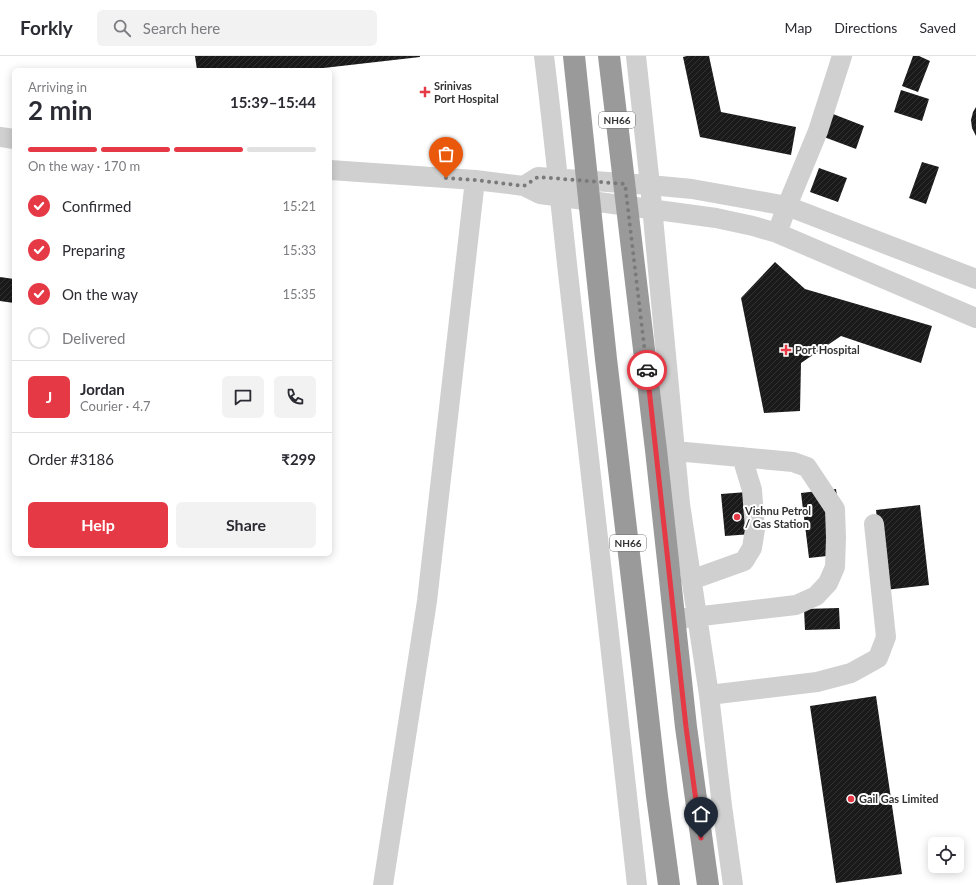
<!DOCTYPE html>
<html lang="en">
<head>
<meta charset="utf-8">
<style>
	:root { --surface:#fff; --page:#f2f2f3; --text:#2b2b33; --muted:#7c7c81; --line:#e1e1e2; --accent:#e63946 }
	body { margin:0; font-family:Lato,sans-serif; background:var(--page); color:var(--text); height:100vh; display:flex; flex-direction:column; font-size:15px; white-space:nowrap }
	* { box-sizing:border-box; margin:0 }
	p { font-size:13px; color:var(--muted) }
	.icon { flex:none; width:22px; height:22px; fill:none; stroke:currentColor; stroke-width:2; stroke-linecap:round; stroke-linejoin:round }
	.map { position:relative; flex:1; overflow:hidden }
	.drawer { position:absolute; left:12px; top:12px; width:320px; height:488px; display:flex; flex-direction:column; background:var(--surface); border-radius:6px; box-shadow:0 2px 10px #0003 }
	.drawer>* { flex:none }
	.fabs { position:absolute; left:928px; top:781px; display:grid; gap:8px }
	.fabs a { display:grid; place-items:center; width:36px; height:36px; border-radius:6px; background:var(--surface); box-shadow:0 2px 10px #0003; font-size:20px }
	.pin { position:absolute; display:grid; place-items:center; width:34px; height:34px; color:#fff; margin:-41px -17px; border-radius:50% 50% 50% 0; rotate:-45deg; box-shadow:0 0 4px #0007 }
	.pin .icon { rotate:45deg }
	.courier { position:absolute; display:grid; place-items:center; width:40px; height:40px; margin:-20px; border:3px solid #e63946; border-radius:50%; background:#fff; color:#222; box-shadow:0 1px 5px #0007 }
	.head em { font-style:normal; font-weight:700 }
	.head div { display:flex; flex-direction:column-reverse }
	.head { display:flex; align-items:center; justify-content:space-between; height:68px; padding:0 16px }
	h1 { font-size:26px; font-weight:700; line-height:30px }
	.bar { display:grid; grid-template-columns:repeat(4,1fr); gap:6px 4px; align-content:center; height:48px; padding:0 16px }
	.bar i { height:5px; border-radius:3px; background:var(--line) }
	.bar .on { background:var(--accent) }
	.bar p { grid-column:span 4 }
	.line { display:flex; align-items:center; gap:10px; padding:0 16px; border-top:1px solid var(--line) }
	.line div { flex:1 }
	.round { display:grid; place-items:center; flex:none; width:42px; height:42px; border-radius:6px; background:var(--page) }
	ol { padding:0 16px; list-style:none }
	li { display:flex; align-items:center; gap:12px; height:44px }
	li p { margin-inline-start:auto }
	li .icon { padding:4px; border-radius:50%; background:var(--accent); color:#fff; stroke-width:4 }
	li:last-child { color:var(--muted) }
	li i { width:22px; height:22px; border:2px solid var(--line); border-radius:50% }
	.cta { display:flex; gap:8px; margin-top:auto; padding:8px 16px }
	.cta a { flex:1; height:46px; border-radius:6px; background:var(--accent); color:#fff; font-size:16px; font-weight:700; line-height:46px; text-align:center }
	.cta a+a { background:var(--page); color:var(--text) }
	header { display:flex; align-items:center; gap:24px; box-sizing:border-box; height:56px; padding:0 20px; background:var(--surface); border-bottom:1px solid var(--line) }
	header strong { font-size:19px }
	nav { display:flex; gap:22px; margin-inline-start:auto; font-size:14px }
	.search { width:280px; height:36px; background:var(--page); display:flex; align-items:center; gap:10px; box-sizing:border-box; padding:0 14px; border-radius:6px; color:var(--muted); font-size:15px }
	.map>svg:first-child { display:block }
	.building { fill:url(#building-hatch) }
	.lines { fill:none; stroke-linecap:round; stroke-linejoin:round }
	.minor { stroke:#d0d0d0; stroke-width:20 }
	.highway { stroke:#9a9a9a; stroke-width:22 }
	.done { stroke:#7a7a7a; stroke-width:4; stroke-dasharray:0 7.2 }
	.route { stroke:#e63946; stroke-width:5 }
	.poi-dot { fill:#e63946; stroke:#fff; stroke-width:1.5 }
	.labels { text-anchor:middle; stroke-width:4; stroke-linejoin:round; paint-order:stroke }
	.shield { fill:#fff; stroke:#707070; stroke-width:1 }
	.shield-label { font-size:10px; font-weight:bold; fill:#333 }
	.poi-label { font-size:11px; font-weight:bold; fill:#333; stroke:#fff; text-anchor:start }
</style>
</head>
<body>
<header>
<strong>Forkly</strong>
<div class="search"><svg class="icon" aria-label="search" viewBox="0 0 24 24"><circle cx="10" cy="10" r="6"/><path d="M15 15l6 6"/></svg>Search here</div>
<nav><a>Map</a><a>Directions</a><a>Saved</a></nav>
</header>
<div class="map">
<svg width="976" height="829" viewBox="0 0 976 829">
	<defs>
		<pattern id="building-hatch" width="6" height="6" patternUnits="userSpaceOnUse"><rect width="6" height="6" fill="#1a1a1a"/><path d="M-1 1l2-2M0 6l6-6M5 7l2-2" fill="none" stroke="#333"/></pattern>
	</defs>
	<rect width="100%" height="100%" fill="#fff"/>
	<path class="building" d="M195,0H420V1L306,14H197Z
		M687,0H709L721,56L796,71L791,99L700,81L683,1Z
		M913,0H919L930,5L918,36L902,30Z
		M901,34L929,43L922,65L894,56Z
		M976,51V80L972,72L971,64L973,56Z
		M833,58L864,70L856,93L824,81Z
		M922,106L939,111L926,148L909,142Z
		M819,112L847,122L838,146L810,136Z
		M775,206L805,233L932,270L921,307L841,280L801,307L800,355L764,357L741,242Z
		M0,221L14,223V247L0,245Z
		M836,433L845,498L809,502L801,437Z
		M747,436L752,478L725,480L721,438Z
		M920,449L929,529L885,534L876,454Z
		M839,552L840,573L805,574L804,553Z
		M876,640L902,818L836,827L810,650Z"/>
	<g class="lines">
		<path class="minor" d="M544,0C553,72 560,144 568,217C592,421 614,625 637,829
			M636,0L650,129L680,448L709,639L722,750L733,829
			M0,81L14,83
			M330,114L475,124L524,130L540,138L716,162L753,170L777,177L976,262
			M524,130L538,121L650,129L692,133L787,150L976,223
			M777,177L787,150L818,75L842,0
			M662,394L675,395L793,406L807,411L835,453L836,482L835,511L828,527L816,540L796,549L685,562
			M691,524L744,505L752,492L755,473L752,434L742,401
			M709,639L817,626L851,617L878,602L886,581L874,468
			M383,829L427,545L475,124"/>
		<path class="highway" d="M574,0L606,303L642,608L657,740L669,829
			M609,0L656,394L686,671L708,829"/>
	</g>
	<g class="lines">
		<path class="done" d="M446,122L475,124L524,130L538,121L625,128L647,314"/>
		<path class="route" d="M647,314L686,671L701,782"/>
	</g>
	<g class="poi-dot">
		<path d="M423 30h4v4h4v4h-4v4h-4v-4h-4v-4h4z"/>
		<path d="M784 288h4v4h4v4h-4v4h-4v-4h-4v-4h4z"/>
		<circle cx="737" cy="461" r="4"/>
		<circle cx="851" cy="743" r="4"/>
	</g>
	<g class="labels">
		<g class="shield">
			<rect x="599" y="56" width="36" height="16" rx="3"/>
			<rect x="610" y="479" width="36" height="16" rx="3"/>
		</g>
		<g class="shield-label">
			<text x="617" y="68">NH66</text>
			<text x="628" y="491">NH66</text>
		</g>
		<g class="poi-label">
			<text x="434" y="34">Srinivas<tspan x="434" dy="13">Port Hospital</tspan></text>
			<text x="795" y="298">Port Hospital</text>
			<text x="745" y="459">Vishnu Petrol<tspan x="745" dy="13">/ Gas Station</tspan></text>
			<text x="859" y="747">Gail Gas Limited</text>
		</g>
	</g>
</svg>
<div class="fabs">
<a><svg class="icon" aria-label="locate" viewBox="0 0 24 24"><circle cx="12" cy="12" r="6"/><path d="M12 2v4M12 18v4M2 12h4M18 12h4"/></svg></a>
</div>
<div class="pin" style="left:446px;top:122px;background:#ea580c"><svg class="icon" aria-label="bag" viewBox="0 0 24 24"><path d="M5 8h14l-1 12H6zM9 8a3 3 0 0 1 6 0"/></svg></div>
<div class="pin" style="left:701px;top:782px;background:#1f2937"><svg class="icon" aria-label="home" viewBox="0 0 24 24"><path d="M3 11l9-7 9 7M6 9v11h12V9"/></svg></div>
<div class="courier" style="left:647px;top:314px"><svg class="icon" aria-label="car" viewBox="0 0 24 24"><path d="M5 17H2v-5l4-1 3-4h7l3 4 3 1v5h-3M9 17h6M6 11h13"/><circle cx="7" cy="17" r="2"/><circle cx="17" cy="17" r="2"/></svg></div>
<section class="drawer">
<div class="head"><div><h1>2 min</h1><p>Arriving in</p></div><em>15:39–15:44</em></div>
<div class="bar"><i class="on"></i><i class="on"></i><i class="on"></i><i></i><p>On the way · 170 m</p></div>
<ol>
<li><svg class="icon" aria-label="check" viewBox="0 0 24 24"><path d="M5 12l5 5 9-10"/></svg>Confirmed<p>15:21</p></li>
<li><svg class="icon" aria-label="check" viewBox="0 0 24 24"><path d="M5 12l5 5 9-10"/></svg>Preparing<p>15:33</p></li>
<li><svg class="icon" aria-label="check" viewBox="0 0 24 24"><path d="M5 12l5 5 9-10"/></svg>On the way<p>15:35</p></li>
<li><i></i>Delivered</li>
</ol>
<div class="line" style="height:72px"><b class="round" style="background:var(--accent);color:#fff">J</b><div><b>Jordan</b><p>Courier · 4.7</p></div><a class="round"><svg class="icon" aria-label="chat" viewBox="0 0 24 24"><path d="M4 5h16v11H9l-5 4z"/></svg></a><a class="round"><svg class="icon" aria-label="phone" viewBox="0 0 24 24"><path d="M5 4h4l2 5-3 2q2 4 5 5l2-3 5 2v4C11 20 4 13 5 4z"/></svg></a></div>
<div class="line" style="height:52px"><div>Order #3186</div><b>₹299</b></div>
<div class="cta"><a>Help</a><a>Share</a></div>
</section>
</div>
</body>
</html>
